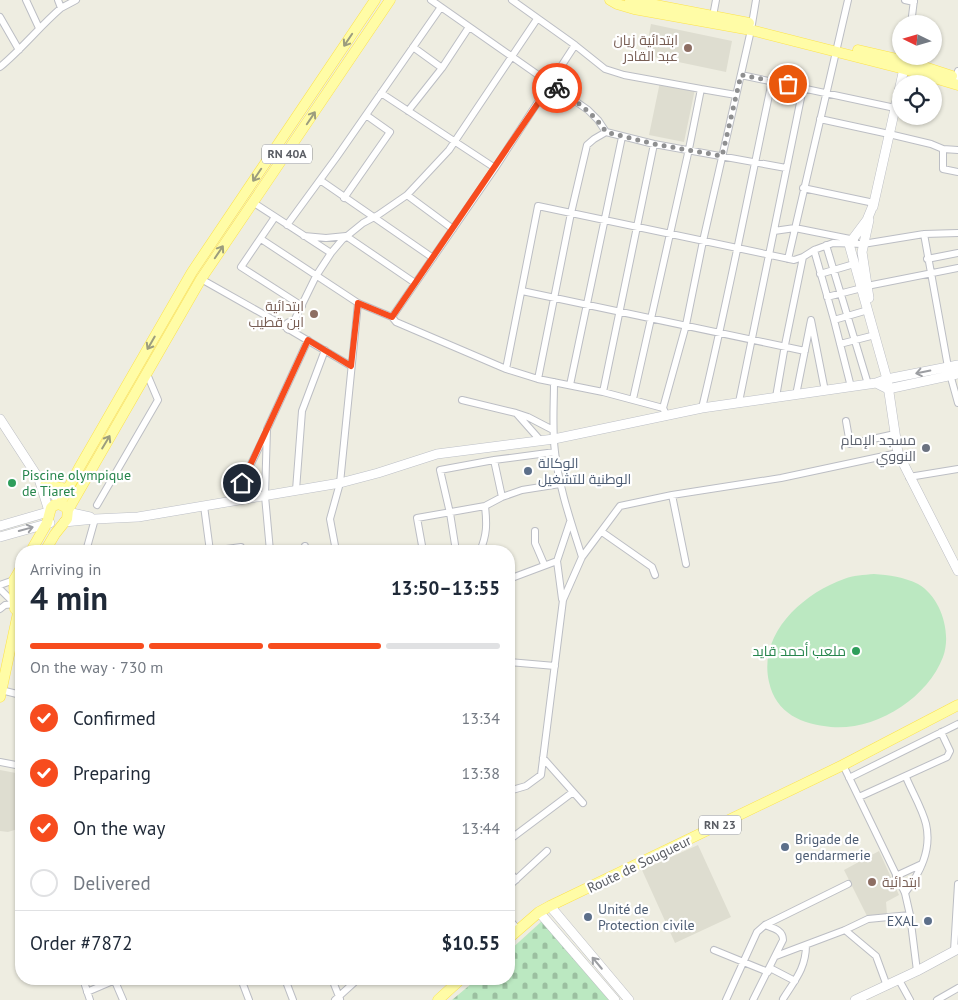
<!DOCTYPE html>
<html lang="en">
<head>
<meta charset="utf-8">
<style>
	:root { --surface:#fff; --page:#f2f2f3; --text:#1f2937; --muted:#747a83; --line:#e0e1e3; --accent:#f74c1e }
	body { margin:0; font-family:"PT Sans",Cairo,sans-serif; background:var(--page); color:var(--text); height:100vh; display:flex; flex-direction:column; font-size:19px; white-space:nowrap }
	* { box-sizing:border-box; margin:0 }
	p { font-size:16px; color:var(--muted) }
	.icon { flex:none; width:28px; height:28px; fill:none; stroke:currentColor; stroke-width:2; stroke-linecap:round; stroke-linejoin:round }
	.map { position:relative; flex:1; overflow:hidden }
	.panel { position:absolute; left:15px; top:545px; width:500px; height:440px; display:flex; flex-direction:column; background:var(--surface); border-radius:20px; box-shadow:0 1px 4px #0004 }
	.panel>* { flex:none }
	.needle { width:32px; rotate:275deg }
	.controls { position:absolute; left:892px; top:15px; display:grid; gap:10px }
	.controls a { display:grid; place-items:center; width:50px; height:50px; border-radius:50%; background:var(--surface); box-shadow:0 1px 4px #0004; font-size:25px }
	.pin { position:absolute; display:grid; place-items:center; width:42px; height:42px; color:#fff; margin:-21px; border:2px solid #fff; border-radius:50%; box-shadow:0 1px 5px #0007 }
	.courier { position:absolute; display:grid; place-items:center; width:50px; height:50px; margin:-25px; border:4px solid #f74c1e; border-radius:50%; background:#fff; color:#222; box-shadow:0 1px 6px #0007 }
	.summary em { font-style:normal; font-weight:800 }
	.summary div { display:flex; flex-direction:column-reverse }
	.summary { display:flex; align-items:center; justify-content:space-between; height:85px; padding:0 15px }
	h1 { font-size:32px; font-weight:800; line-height:38px }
	.bar { display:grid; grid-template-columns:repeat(4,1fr); gap:8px 5px; align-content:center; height:60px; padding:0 15px }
	.bar i { height:6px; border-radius:4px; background:var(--line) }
	.bar .active { background:var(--accent) }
	.bar p { grid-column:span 4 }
	.line { display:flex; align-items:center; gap:12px; padding:0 15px; border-top:1px solid var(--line) }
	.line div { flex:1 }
	ol { padding:0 15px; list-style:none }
	li { display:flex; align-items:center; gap:15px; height:55px }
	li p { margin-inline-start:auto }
	li .icon { padding:5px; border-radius:50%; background:var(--accent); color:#fff; stroke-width:4 }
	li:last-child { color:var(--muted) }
	li i { width:28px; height:28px; border:2px solid var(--line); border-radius:50% }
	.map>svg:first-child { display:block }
	.education { fill:#deddd0 }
	.grass { fill:#bbe8c1 }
	.cemetery { fill:url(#cemetery-stones) }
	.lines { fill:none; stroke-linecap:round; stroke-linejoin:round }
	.minor-casing { stroke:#bcbec4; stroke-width:8 }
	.tertiary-casing { stroke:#bcbec4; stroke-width:10 }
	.secondary-casing { stroke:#bcbfc6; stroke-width:10 }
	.primary-casing { stroke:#fde34c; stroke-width:11 }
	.minor { stroke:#fff; stroke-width:6 }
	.tertiary { stroke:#fff; stroke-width:9 }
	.secondary { stroke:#fff; stroke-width:9 }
	.primary { stroke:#fffca6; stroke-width:10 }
	.oneway { stroke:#9c9d7e }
	.oneway2 { stroke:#9c9ea2 }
	.done { stroke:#8e8f90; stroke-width:5; stroke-dasharray:0 9 }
	.route { stroke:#f74c1e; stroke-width:6 }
	.education-dot { fill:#8d6e63; stroke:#fff; stroke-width:2 }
	.worship-dot { fill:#6b7280; stroke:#fff; stroke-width:2 }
	.service-dot { fill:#5c6f8a; stroke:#fff; stroke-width:2 }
	.leisure-dot { fill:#2e9e5b; stroke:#fff; stroke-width:2 }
	.labels { text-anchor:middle; stroke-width:4.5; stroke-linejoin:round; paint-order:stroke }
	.shield { fill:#fff; stroke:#8c8e92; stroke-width:1 }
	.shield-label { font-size:12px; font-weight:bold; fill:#5a5d64 }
	.education-label { font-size:14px; fill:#785e54; stroke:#fff; text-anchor:end }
	.worship-label { font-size:14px; fill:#5b616d; stroke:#fff; text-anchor:end }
	.service-label { font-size:14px; fill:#4e5e75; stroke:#fff; text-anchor:start }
	.leisure-label { font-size:14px; fill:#27864d; stroke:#fff; text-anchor:start }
	.street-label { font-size:14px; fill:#5a5d64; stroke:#fff }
</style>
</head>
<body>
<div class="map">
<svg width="958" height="1000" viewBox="0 0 958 1000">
	<defs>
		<pattern id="cemetery-stones" width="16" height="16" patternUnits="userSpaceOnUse" patternTransform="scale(1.25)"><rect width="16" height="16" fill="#bbe8c1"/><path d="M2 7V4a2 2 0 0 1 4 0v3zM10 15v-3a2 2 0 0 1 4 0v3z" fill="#9bbfa0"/></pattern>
	</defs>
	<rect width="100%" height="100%" fill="#eeede1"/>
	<path class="education" d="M651,24L732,41L726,72L645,55Z
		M660,82L695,89L684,142L649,135Z
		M0,770L21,774V828L8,832L0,831Z
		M698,845L731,917L675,943L642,870Z
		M879,851L899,895L886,902L887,914L867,916L844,870Z"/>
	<path class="grass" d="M874,574C889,575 904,577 918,584C941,597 952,633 943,657C927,699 875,731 831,727C802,724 776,714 769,682C758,634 802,594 844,579C853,575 864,575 874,574Z"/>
	<path class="cemetery" d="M542,921L609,1000H452L477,979H509V951Z"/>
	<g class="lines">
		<g class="minor-casing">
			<path id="minor" d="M26,0L39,28
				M58,0L61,8L76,0
				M431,0L588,110L598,120L606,132
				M512,0L575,45L605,69L624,75L701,89
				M905,0L914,2
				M713,16L716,0
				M0,17L19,50
				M911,24L914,0
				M413,47L442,68
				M0,67C22,49 39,27 61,8
				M741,75L895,108
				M956,78L958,71
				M381,93L495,168
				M408,111L442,68L469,27
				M820,119L889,134L931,144L943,149L958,150
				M943,149V169L958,172
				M320,180L433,258
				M803,188L874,203
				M407,195L453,229
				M344,198L390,132L366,115
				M254,203L331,253
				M275,217L241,267L302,306
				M287,225L336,158L441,7
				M774,231L795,228L855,240
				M924,234L948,367L958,403
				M304,236L326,238L346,236L415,283
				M261,239L358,303L392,317L396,322L506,369L538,379L603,392L663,408L667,416
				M826,245L868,384
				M814,250L833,243L863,244L924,234L958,233
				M788,259L848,0
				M927,259L958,253
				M820,274L854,264
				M201,279L286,327
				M867,286L958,268
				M522,291L805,351
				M827,297L862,288
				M392,317L495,168L575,45
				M834,320L868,310
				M286 326a4 4 0 1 1 8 0a4 4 0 1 1-8 0Z
				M293,323L316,276L331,253L342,240L363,223L378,215L407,195L449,150L537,19
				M290,330L351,366
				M840,344L875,335
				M506,369L538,206L794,260L803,257L814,250L834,320L851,387
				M538,379L571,213L587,145L594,139L606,132L654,144L786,168
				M554,382C554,405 552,429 555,452C559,488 571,522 582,557
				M570,385L622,137
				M603,392L654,144
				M796,395L811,320L825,391
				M776,397L785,345L803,257
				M633,399L689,149L701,89L736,95
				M462,400L516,413L528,417L553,430
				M739,402L803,88
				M663,408L686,325L703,241L751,30L756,0
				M702,408C728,300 749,190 772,81
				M517,414L540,440
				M846,421L850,444L895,434
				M494,460L502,497
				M909,477L958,469
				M296,490L302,411L325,350
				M672,495L686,564
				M233,501L266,433
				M97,505L158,400L147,374
				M204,506L210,551
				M535,531V543L544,564
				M602,532L652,567L655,575
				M305,546L306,551
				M86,551L95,519
				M212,551L241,547
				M270,551L265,496L267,429L308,340
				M336,551L330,519L340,483L358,303
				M423,551L417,518L485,506L502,497L522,490L560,484
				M456,551L450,513L440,470L494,460L555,452
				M480,551C487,535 487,524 485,506
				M509,579L557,561
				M0,585L14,580
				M0,589L15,604
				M562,599L557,561L570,522
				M0,609L5,605L15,604
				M509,662L555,666
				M1,690L21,695
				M543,758L583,803
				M0,762L21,766
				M843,765L905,893L910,915L917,971
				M849,778L958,724
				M509,791L526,786L541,775L563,600L582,557L620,506L672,495L781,478L898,453
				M859,797L947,757L950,751L941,732
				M509,840L573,792
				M509,871L516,880
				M896,876L922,864
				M509,886L547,851
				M905,893C920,873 932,850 926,824C922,808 912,792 906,777
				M509,919L518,930
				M845,930L876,956L887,986
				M714,950L768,972
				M954,951L958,884
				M776,956L845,930L868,919L910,915
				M770,968L795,981
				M83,979L90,1000
				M114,979L123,1000
				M241,979L249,1000
				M285,979L293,1000
				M332,979L340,999
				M899,980L910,1000
				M87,992L115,980
				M783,999C795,980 806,968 806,945
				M335,1000L358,979
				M726,1000L757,932L765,925L848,884
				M753,1000L783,940C783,930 773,928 765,925
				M937,1000L958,988"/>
		</g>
		<g class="tertiary-casing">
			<path id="tertiary" d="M874,203L867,220L849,244L887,379L898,453L958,571
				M873,207L905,64
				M869,220L862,252L869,298
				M0,419L39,479L49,511
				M43,483L56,497L59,504
				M550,906L629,1000
				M539,912L615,1000
				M855,1000L917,971L958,949"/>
		</g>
		<g class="secondary-casing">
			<path id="secondary" d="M876,383L888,389L958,374
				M68,512L90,517
				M64,522L95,519L138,517L340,483L378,473L437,454L554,439L702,408L876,383L887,379L958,365
				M0,526L48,512
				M0,537L50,523"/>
		</g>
		<g class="primary-casing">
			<path id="primary" d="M610,0L617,4L634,9L751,30L904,69L958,85
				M630,0L749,23
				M858,50L906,61L952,76
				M45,485L67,489
				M60,504L79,468L192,272L375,0
				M68,510L201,279L390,0
				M31,551L47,523L51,508C56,502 63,504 68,510L67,519L55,534L45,551
				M15,609L14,580L21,568
				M0,697L21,599
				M509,938L539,912L550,906L843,765L958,705
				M438,1000L461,979"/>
		</g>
		<use href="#minor" class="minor"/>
		<use href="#tertiary" class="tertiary"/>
		<use href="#secondary" class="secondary"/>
		<use href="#primary" class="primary"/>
	</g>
	<defs><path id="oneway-shaft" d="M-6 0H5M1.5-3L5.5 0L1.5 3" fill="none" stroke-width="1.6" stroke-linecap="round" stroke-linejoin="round" transform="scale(1.25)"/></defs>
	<g class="oneway">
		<use href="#oneway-shaft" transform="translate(348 40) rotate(124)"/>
		<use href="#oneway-shaft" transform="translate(311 118) rotate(-56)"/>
		<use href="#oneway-shaft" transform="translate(257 175) rotate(124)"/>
		<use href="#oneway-shaft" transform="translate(219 252) rotate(-56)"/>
		<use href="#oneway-shaft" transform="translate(151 343) rotate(120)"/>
		<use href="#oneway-shaft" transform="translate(106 442) rotate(-59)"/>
	</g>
	<g class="oneway2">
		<use href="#oneway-shaft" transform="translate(923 372) rotate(169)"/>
		<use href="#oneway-shaft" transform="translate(26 529) rotate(-15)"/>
		<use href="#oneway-shaft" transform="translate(597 963) rotate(-130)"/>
	</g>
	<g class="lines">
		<path class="done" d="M557,88C575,101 593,112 606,132L654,144L722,156L741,75L788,84"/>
		<path class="route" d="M242,483L308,340L351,366L358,303L392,317L551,84L557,88"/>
	</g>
	<g class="education-dot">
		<circle cx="688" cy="48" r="5"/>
		<circle cx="314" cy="314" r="5"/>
		<circle cx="872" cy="882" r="5"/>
	</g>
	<circle class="worship-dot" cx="926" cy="448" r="5"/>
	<g class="service-dot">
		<circle cx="528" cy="471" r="5"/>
		<circle cx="785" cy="847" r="5"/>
		<circle cx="588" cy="917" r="5"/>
		<circle cx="928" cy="921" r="5"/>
	</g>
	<g class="leisure-dot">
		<circle cx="12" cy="483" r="5"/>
		<circle cx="856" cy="651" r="5"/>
	</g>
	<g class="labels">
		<g class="shield">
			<rect x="262" y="144.5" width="50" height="19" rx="4"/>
			<rect x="699" y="815.5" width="42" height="19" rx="4"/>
		</g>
		<g class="shield-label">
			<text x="287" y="158">RN 40A</text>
			<text x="720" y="829">RN 23</text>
		</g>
		<g class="education-label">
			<text x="678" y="45">ابتدائية زيان<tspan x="678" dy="16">عبد القادر</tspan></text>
			<text x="304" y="311">ابتدائية<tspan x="304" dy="16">ابن قطيب</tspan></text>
			<text x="882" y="887" text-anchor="start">ابتدائية</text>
		</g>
		<g class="worship-label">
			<text x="916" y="445">مسجد الإمام<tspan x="916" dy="16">النووي</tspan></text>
		</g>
		<g class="service-label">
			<text x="538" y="468">الوكالة<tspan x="538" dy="16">الوطنية للتشغيل</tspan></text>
			<text x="795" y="844">Brigade de<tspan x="795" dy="16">gendarmerie</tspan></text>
			<text x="598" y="914">Unité de<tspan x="598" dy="16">Protection civile</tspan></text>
			<text x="918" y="926" text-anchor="end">EXAL</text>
		</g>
		<g class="leisure-label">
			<text x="22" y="480">Piscine olympique<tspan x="22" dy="16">de Tiaret</tspan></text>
			<text x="846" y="656" text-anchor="end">ملعب أحمد قايد</text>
		</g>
		<g class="street-label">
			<text transform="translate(639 864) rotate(-26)" y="5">Route de Sougueur</text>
		</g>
	</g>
</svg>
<div class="controls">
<a><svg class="needle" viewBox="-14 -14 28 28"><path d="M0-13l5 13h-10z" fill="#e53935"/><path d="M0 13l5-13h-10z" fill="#747a83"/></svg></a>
<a><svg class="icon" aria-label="locate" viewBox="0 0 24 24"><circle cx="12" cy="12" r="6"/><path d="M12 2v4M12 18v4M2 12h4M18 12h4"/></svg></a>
</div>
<div class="pin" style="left:788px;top:84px;background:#ea580c"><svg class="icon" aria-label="bag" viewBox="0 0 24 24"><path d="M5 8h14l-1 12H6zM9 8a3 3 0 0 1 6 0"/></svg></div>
<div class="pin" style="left:242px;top:483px;background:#1f2937"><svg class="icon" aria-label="home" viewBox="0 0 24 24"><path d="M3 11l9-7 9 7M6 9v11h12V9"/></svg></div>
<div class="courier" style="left:557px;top:88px"><svg class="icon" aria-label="bike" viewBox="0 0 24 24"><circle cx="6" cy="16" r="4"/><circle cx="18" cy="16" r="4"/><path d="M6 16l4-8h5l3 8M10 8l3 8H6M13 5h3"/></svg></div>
<section class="panel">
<div class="summary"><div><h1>4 min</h1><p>Arriving in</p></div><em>13:50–13:55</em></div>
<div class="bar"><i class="active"></i><i class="active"></i><i class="active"></i><i></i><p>On the way · 730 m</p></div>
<ol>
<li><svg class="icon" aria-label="check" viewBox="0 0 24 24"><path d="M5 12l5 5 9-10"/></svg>Confirmed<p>13:34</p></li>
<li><svg class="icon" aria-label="check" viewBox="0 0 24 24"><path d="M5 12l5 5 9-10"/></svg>Preparing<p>13:38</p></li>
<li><svg class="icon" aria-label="check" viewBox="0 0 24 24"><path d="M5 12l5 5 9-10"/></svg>On the way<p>13:44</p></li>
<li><i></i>Delivered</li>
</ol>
<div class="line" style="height:65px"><div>Order #7872</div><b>$10.55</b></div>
</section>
</div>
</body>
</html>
